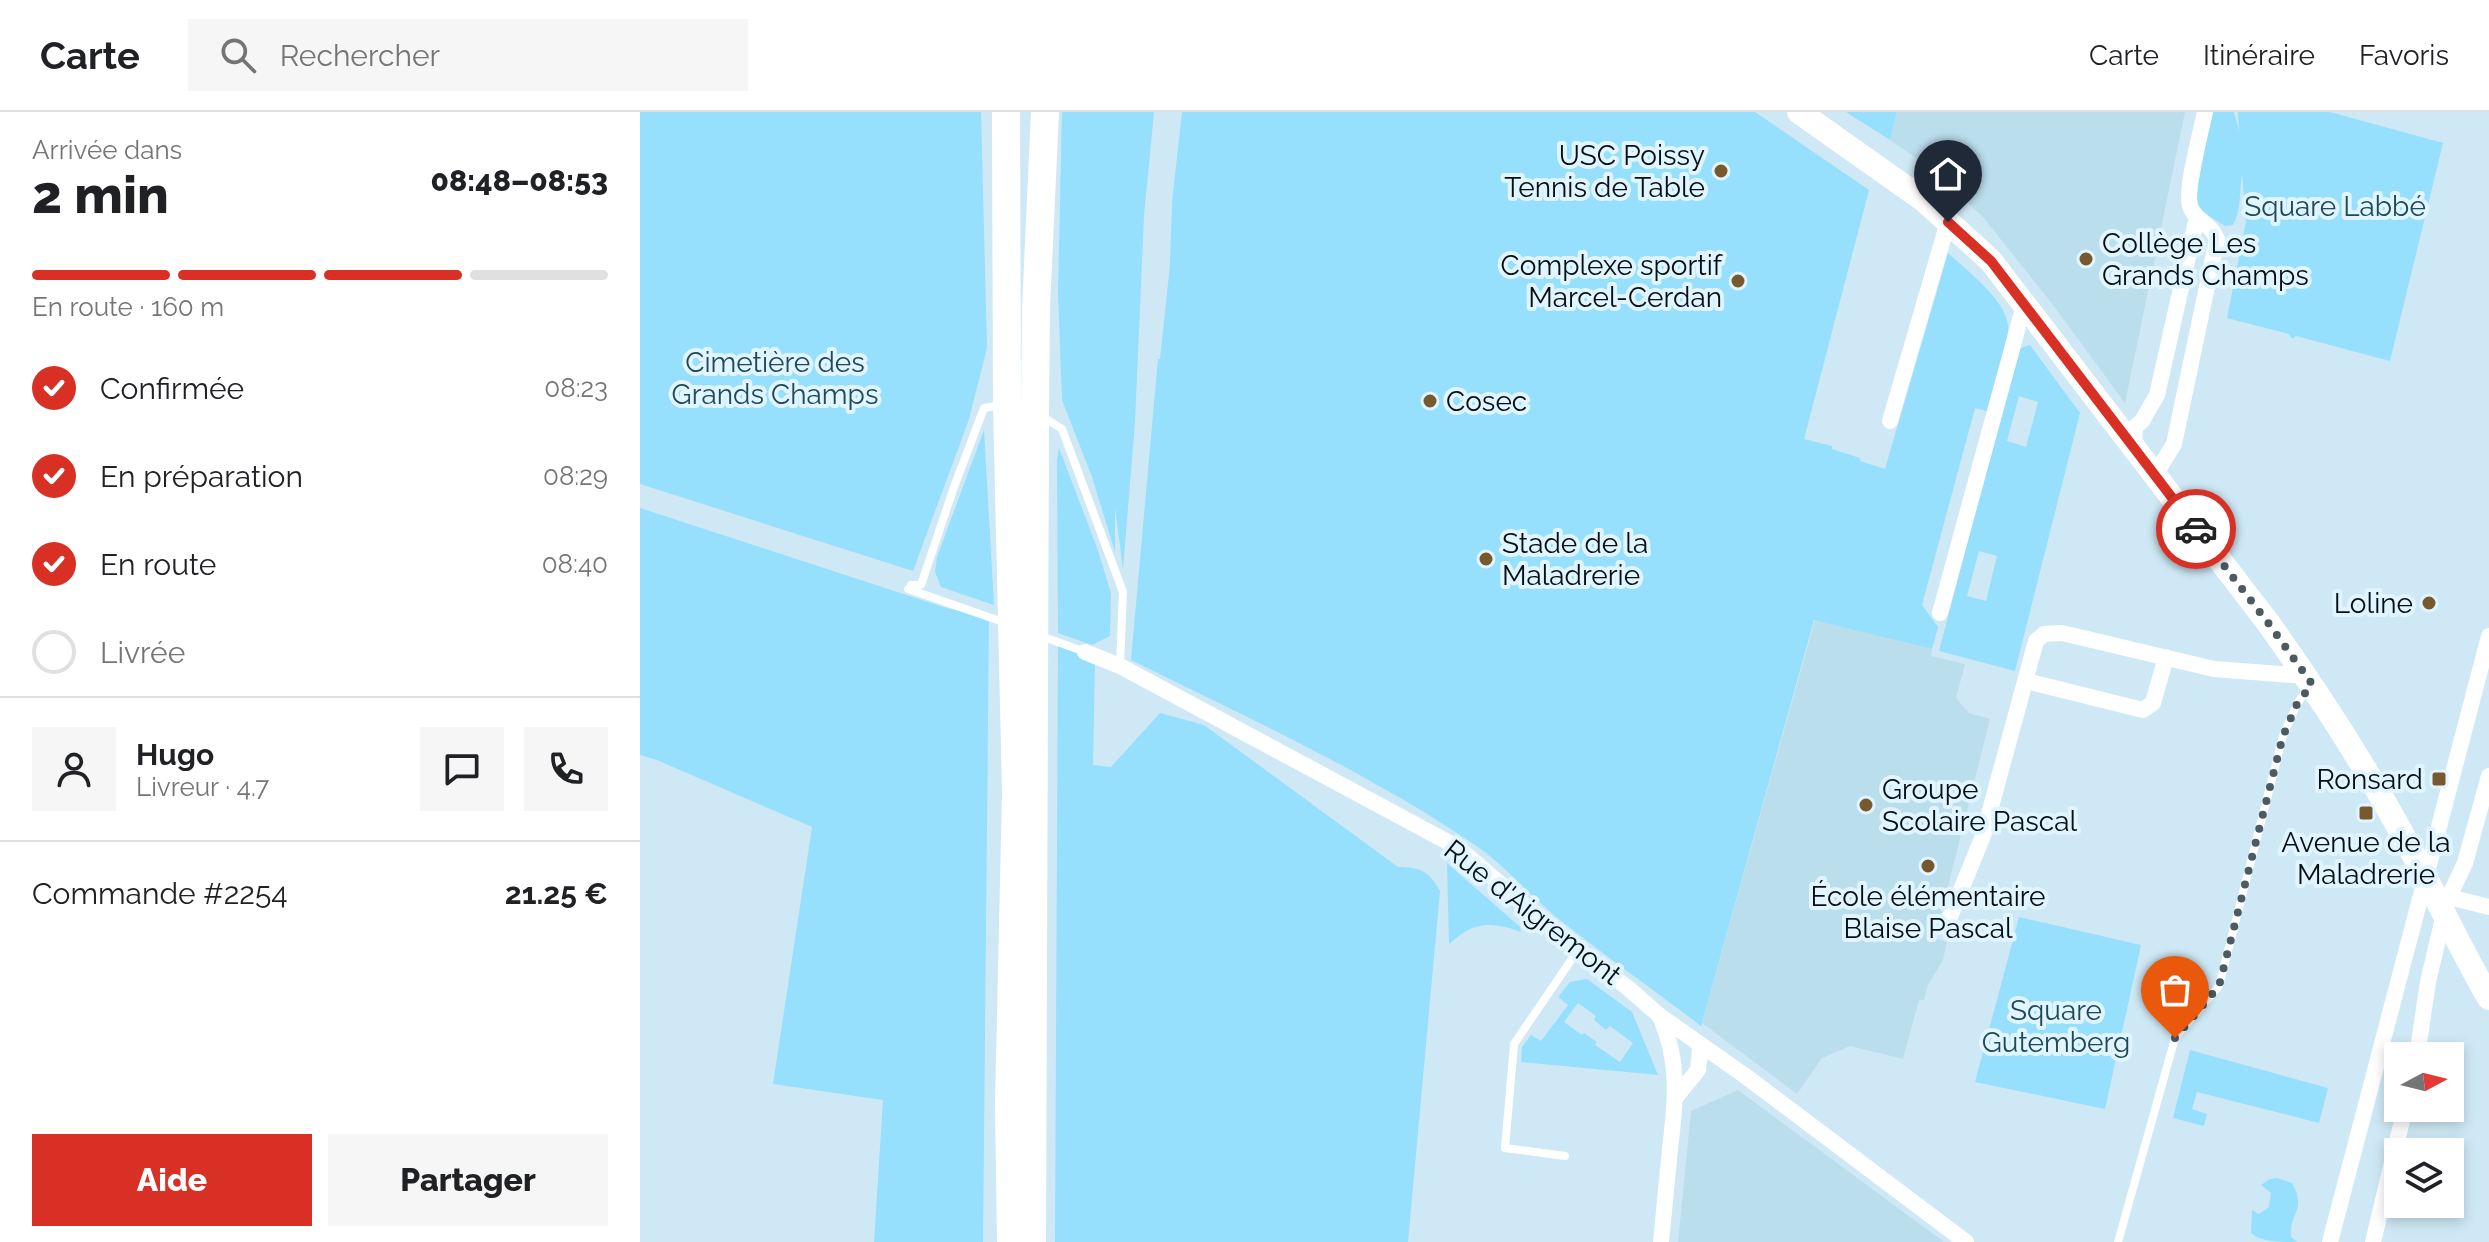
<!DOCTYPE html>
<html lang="fr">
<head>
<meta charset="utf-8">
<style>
	:root { --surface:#fff; --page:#f6f6f6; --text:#202124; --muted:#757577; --line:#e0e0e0; --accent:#d93025 }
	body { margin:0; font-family:Raleway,sans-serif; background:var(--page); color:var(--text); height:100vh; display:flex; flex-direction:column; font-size:30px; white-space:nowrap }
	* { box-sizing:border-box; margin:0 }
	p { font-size:26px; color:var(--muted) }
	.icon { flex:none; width:44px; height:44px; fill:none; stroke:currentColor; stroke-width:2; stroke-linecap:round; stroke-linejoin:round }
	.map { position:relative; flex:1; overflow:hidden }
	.details { display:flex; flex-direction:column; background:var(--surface); width:640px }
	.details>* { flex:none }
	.needle { width:52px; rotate:83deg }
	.fabs { position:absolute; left:1744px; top:930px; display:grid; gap:16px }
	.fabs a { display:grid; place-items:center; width:80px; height:80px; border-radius:0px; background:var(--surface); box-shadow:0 4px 12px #0003; font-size:40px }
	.pin { position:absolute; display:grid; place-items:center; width:68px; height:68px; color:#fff; margin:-82px -34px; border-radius:50% 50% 50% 0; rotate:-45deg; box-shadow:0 0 8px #0007 }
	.pin .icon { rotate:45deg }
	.courier { position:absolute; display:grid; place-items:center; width:80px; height:80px; margin:-40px; border:6px solid #d93025; border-radius:50%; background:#fff; color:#222; box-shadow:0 2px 10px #0007 }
	.headline em { font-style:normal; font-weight:800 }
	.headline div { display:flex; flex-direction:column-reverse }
	.headline { display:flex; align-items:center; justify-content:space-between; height:136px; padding:0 32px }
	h1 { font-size:52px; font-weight:800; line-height:60px }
	.bar { display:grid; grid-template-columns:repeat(4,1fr); gap:12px 8px; align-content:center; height:96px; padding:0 32px }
	.bar i { height:10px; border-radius:6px; background:var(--line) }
	.bar .selected { background:var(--accent) }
	.bar p { grid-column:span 4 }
	.line { display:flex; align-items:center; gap:20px; padding:0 32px; border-top:2px solid var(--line) }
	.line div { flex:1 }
	.round { display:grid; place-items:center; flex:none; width:84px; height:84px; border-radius:0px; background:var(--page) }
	ol { padding:0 32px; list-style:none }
	li { display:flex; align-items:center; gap:24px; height:88px }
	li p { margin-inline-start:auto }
	li .icon { padding:8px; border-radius:50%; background:var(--accent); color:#fff; stroke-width:4 }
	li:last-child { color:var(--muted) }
	li i { width:44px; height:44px; border:4px solid var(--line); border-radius:50% }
	.action { display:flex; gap:16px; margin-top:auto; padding:16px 32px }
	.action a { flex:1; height:92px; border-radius:0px; background:var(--accent); color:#fff; font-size:32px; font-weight:800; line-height:92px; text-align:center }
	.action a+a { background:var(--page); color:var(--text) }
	header { display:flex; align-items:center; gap:48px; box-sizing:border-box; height:112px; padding:0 40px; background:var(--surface); border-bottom:2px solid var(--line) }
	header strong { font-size:38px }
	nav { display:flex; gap:44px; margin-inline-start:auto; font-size:28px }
	.search { width:560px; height:72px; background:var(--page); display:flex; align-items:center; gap:20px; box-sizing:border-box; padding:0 28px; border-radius:0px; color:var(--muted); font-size:30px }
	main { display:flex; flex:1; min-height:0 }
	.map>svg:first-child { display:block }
	.built { fill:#bbdeed }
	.green { fill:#96dffd; fill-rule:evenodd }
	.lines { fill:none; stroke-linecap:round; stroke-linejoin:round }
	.lane { stroke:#fff; stroke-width:8 }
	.street { stroke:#fff; stroke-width:16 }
	.primary { stroke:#fff; stroke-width:24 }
	.highway { stroke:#fff; stroke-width:28 }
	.done { stroke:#4c5b62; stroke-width:8; stroke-dasharray:0 14.4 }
	.route { stroke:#d93025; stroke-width:10 }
	.poi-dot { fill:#78592e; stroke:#e0f5ff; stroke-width:3 }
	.labels { text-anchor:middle; stroke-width:8; stroke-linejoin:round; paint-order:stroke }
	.poi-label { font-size:28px; fill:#060f13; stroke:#e0f5ff; text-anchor:end }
	.park-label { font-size:28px; fill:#1f495a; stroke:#e0f5ff }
	.street-label { font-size:28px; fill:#060f13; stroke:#e0f5ff }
</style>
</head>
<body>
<header>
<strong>Carte</strong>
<div class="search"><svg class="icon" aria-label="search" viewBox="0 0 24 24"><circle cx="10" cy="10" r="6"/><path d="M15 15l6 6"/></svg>Rechercher</div>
<nav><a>Carte</a><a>Itinéraire</a><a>Favoris</a></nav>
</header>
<main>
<section class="details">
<div class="headline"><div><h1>2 min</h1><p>Arrivée dans</p></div><em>08:48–08:53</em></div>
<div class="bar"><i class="selected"></i><i class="selected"></i><i class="selected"></i><i></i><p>En route · 160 m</p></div>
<ol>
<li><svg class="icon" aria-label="check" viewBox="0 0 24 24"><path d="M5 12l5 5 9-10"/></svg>Confirmée<p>08:23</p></li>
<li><svg class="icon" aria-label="check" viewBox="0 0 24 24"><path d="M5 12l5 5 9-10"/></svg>En préparation<p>08:29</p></li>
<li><svg class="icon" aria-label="check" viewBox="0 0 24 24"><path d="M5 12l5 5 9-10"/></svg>En route<p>08:40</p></li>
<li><i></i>Livrée</li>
</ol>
<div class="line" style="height:144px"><a class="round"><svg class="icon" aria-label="person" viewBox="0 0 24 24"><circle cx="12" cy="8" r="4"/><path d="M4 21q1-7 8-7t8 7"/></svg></a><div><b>Hugo</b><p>Livreur · 4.7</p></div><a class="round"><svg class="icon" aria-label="chat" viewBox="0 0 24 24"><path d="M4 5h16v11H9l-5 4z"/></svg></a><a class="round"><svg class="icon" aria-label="phone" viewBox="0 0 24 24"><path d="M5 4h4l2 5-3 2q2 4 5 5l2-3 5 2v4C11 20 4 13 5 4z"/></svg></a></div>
<div class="line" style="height:104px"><div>Commande #2254</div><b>21.25 €</b></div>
<div class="action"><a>Aide</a><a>Partager</a></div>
</section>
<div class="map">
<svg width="1849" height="1130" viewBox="0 0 1849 1130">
	<rect width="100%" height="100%" fill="#cee9f5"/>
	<path class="built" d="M1257,0H1545L1485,291L1410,189L1343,105L1292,57L1250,28Z
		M1175,508L1292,537L1291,544L1325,552L1316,586L1329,601L1350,607L1295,826L1307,830L1303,848L1288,873L1284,888H1279L1263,947L1210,934L1182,946L1157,982L1062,911Z
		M1098,978L1304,1130H1038L1051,999Z"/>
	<path class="green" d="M0,0H341L347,236L329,307L273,459L0,372Z
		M422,0H514L504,104L495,310L483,457L475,395V440L452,365L422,288L418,181Z
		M542,0H1115L1229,78L1164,327L1192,334V337L1220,346V349L1245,357L1308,141C1327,159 1365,187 1368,213C1370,228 1352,281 1347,299L1335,296L1282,493L1298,515L1292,537L1174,508L1061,914C1013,877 962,842 915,804C889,782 866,755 838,735C730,661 608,606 491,548L518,247H520L530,153L532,90Z
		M1206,0H1257L1250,28Z
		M1572,0H1594L1599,19L1598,0H1690L1803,31L1750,249L1656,224L1652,227L1649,222L1587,206L1606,110L1602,62C1599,77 1602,98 1593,113L1585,114L1559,98L1556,82Z
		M1390,233L1440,301L1375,559L1299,539L1378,237ZM1379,284L1398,290L1386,335L1367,329ZM1339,439L1357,444L1346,489L1327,484Z
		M344,318L354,493L301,475L295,460L297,445Z
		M419,336L457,436L471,481L470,524L452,533L418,521L417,348Z
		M0,396L303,495L349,506L343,1130H234L243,988L133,972L172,715L17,648L0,643Z
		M418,533L455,547L453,653L471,655L520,601L564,613L758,755C780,755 789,759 800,779L768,1130H415Z
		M807,751L880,815L881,820C854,809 830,809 809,833Z
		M1379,805L1501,833L1465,997L1335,970Z
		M947,867L992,900L1018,963L881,950L882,935L891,923L901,929L928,893L918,885L930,870ZM938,891L956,904L954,908L966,918L970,914L993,931L980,950L955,933L957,930L944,921L942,923L924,910Z
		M1550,938L1688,976L1679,1011L1557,980L1552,997L1567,1002L1564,1014L1533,1006Z
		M1637,1066L1652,1071C1668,1100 1648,1101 1651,1125L1657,1130C1641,1130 1621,1130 1611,1121L1612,1098L1619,1102L1629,1095L1631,1081L1621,1073L1630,1067Z"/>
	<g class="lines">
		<path class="lane" d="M402,304L422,317L483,480L480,553
			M271,473H281L314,375L344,296L362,293
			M268,477L366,511
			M401,524L445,540
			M925,1044L865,1036L874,932L938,838
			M1478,1130L1535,926L1579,874L1643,624L1657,592L1668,576"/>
		<path class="street" d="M1250,309L1308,110
			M1494,336L1495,315L1502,309L1517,283L1557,105
			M1515,363L1534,332L1577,127C1570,110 1554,108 1550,94C1545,77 1561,20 1565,0
			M1300,501L1384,193
			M445,540L480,554L817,735L938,838L988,876L1020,904L1104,963L1326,1130
			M1386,569L1503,598L1513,591L1526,545
			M1809,785L1849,795
			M1307,812L1343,724L1396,529L1404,522L1422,521L1574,557L1666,564
			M1020,904C1040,950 1036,988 1030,1037C1027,1068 1024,1099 1021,1130
			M1777,944L1788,870L1804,802L1809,785L1825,751L1849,664
			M1036,985L1058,958L1060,937
			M1690,1130L1849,524
			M1733,1130L1765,996"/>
		<path class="primary" d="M1159,0L1285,89L1351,149L1629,512C1681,585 1730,661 1772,740C1798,788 1821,838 1849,886"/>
		<path class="highway" d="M366,0L367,292L376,681L369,992L371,1130
			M392,1130L395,300L396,196L405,0"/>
	</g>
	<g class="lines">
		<path class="done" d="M1535,926L1579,874L1643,624L1657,592L1672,572L1629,512L1556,417"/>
		<path class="route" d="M1308,110L1351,149L1556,417"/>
	</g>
	<g class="poi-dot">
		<circle cx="1081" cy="59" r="8"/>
		<circle cx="1446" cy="147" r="8"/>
		<circle cx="1098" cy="169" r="8"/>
		<circle cx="790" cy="289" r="8"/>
		<circle cx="846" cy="447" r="8"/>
		<circle cx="1789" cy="491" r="8"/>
		<rect x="1791" y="659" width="16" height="16" rx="4"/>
		<circle cx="1226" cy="693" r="8"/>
		<rect x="1718" y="693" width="16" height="16" rx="4"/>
		<circle cx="1288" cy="754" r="8"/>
	</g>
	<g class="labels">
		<g class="poi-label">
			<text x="1065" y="53">USC Poissy<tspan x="1065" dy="32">Tennis de Table</tspan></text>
			<text x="1462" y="141" text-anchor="start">Collège Les<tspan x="1462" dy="32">Grands Champs</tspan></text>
			<text x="1082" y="163">Complexe sportif<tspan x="1082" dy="32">Marcel-Cerdan</tspan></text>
			<text x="806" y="299" text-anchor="start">Cosec</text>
			<text x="862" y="441" text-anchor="start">Stade de la<tspan x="862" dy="32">Maladrerie</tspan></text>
			<text x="1773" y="501">Loline</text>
			<text x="1783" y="677">Ronsard</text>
			<text x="1242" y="687" text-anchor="start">Groupe<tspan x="1242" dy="32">Scolaire Pascal</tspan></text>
			<text x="1726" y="740" text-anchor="middle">Avenue de la<tspan x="1726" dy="32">Maladrerie</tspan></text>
			<text x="1288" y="794" text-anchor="middle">École élémentaire<tspan x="1288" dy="32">Blaise Pascal</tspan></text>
		</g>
		<g class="park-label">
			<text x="1695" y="104">Square Labbé</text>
			<text x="135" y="260">Cimetière des<tspan x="135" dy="32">Grands Champs</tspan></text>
			<text x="1416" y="908">Square<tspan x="1416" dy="32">Gutemberg</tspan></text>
		</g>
		<g class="street-label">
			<text transform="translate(893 800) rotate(38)" y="10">Rue d'Aigremont</text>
		</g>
	</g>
</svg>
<div class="fabs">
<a><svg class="needle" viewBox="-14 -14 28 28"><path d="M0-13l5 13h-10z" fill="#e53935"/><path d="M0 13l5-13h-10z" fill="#757577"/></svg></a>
<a><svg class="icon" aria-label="layers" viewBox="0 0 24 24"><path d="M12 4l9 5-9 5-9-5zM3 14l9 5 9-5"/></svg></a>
</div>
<div class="pin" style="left:1535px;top:926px;background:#ea580c"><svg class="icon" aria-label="bag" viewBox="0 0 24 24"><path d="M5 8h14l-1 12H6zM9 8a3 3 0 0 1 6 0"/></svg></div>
<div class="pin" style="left:1308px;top:110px;background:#1f2937"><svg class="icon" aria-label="home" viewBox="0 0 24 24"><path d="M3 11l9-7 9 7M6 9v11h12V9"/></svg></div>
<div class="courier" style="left:1556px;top:417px"><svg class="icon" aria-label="car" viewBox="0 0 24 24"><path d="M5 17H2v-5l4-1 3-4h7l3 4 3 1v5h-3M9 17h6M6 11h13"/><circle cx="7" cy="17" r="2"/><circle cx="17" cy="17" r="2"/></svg></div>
</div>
</main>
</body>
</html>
